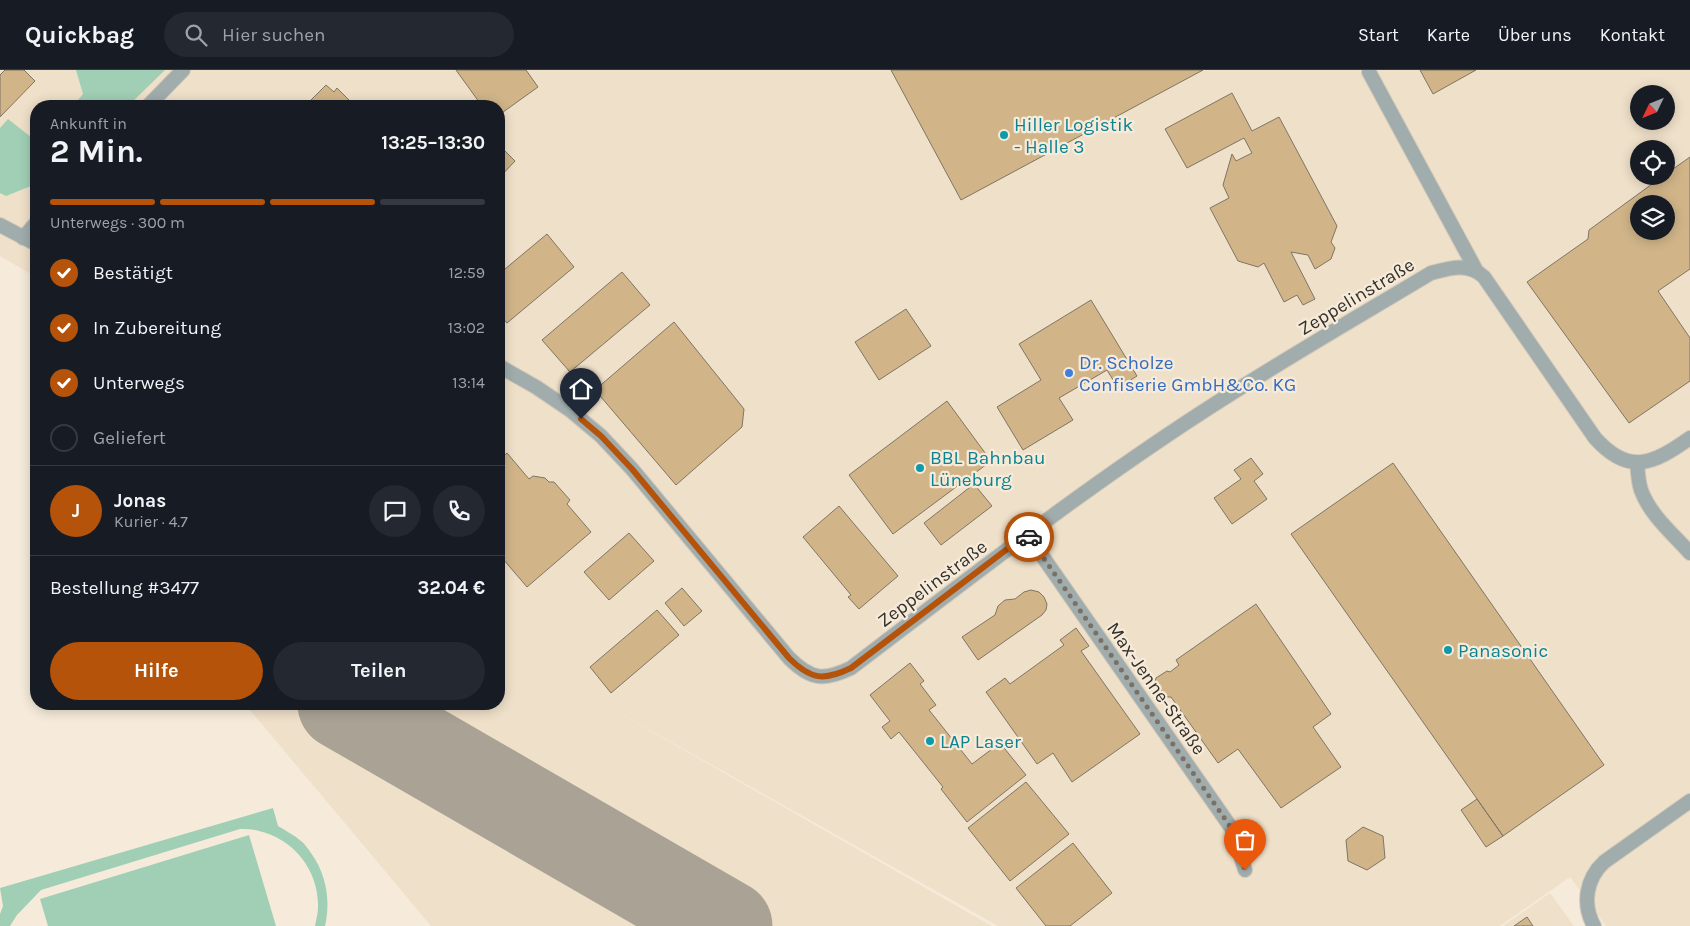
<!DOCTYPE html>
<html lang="de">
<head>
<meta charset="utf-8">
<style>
	:root { --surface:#171b24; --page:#242831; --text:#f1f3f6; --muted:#9ea1a6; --line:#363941; --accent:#b45309 }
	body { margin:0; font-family:Karla,sans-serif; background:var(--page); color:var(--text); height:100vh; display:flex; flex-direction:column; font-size:19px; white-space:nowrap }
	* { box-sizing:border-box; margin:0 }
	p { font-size:16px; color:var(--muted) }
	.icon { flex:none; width:28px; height:28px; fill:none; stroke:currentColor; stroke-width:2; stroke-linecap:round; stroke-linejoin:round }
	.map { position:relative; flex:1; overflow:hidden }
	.sheet { position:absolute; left:30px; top:30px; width:475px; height:610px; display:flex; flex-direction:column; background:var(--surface); border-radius:20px; box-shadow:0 2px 12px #0003 }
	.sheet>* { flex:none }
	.needle { width:32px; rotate:227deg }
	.fabs { position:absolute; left:1630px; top:15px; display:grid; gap:10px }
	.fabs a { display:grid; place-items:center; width:45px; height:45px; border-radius:50%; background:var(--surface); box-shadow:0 2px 12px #0003; font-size:25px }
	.pin { position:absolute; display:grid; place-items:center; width:42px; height:42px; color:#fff; margin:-51px -21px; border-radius:50% 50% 50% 0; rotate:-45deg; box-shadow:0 0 5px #0007 }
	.pin .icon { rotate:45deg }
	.courier { position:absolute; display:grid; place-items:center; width:50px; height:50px; margin:-25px; border:4px solid #b45309; border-radius:50%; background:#fff; color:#222; box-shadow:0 1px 6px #0007 }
	.headline em { font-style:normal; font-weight:700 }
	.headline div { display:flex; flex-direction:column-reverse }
	.headline { display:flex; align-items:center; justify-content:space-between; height:85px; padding:0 20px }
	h1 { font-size:32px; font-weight:700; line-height:38px }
	.bar { display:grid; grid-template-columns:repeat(4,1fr); gap:8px 5px; align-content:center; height:60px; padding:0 20px }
	.bar i { height:6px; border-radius:4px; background:var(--line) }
	.bar .selected { background:var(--accent) }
	.bar p { grid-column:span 4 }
	.line { display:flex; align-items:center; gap:12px; padding:0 20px; border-top:1px solid var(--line) }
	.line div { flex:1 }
	.round { display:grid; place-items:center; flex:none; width:52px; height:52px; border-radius:26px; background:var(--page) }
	ol { padding:0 20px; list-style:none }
	li { display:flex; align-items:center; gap:15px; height:55px }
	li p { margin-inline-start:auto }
	li .icon { padding:5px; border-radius:50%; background:var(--accent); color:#fff; stroke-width:4 }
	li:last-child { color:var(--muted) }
	li i { width:28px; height:28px; border:2px solid var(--line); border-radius:50% }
	.action { display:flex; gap:10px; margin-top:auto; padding:10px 20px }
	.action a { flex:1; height:58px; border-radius:30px; background:var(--accent); color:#fff; font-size:20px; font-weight:700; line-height:58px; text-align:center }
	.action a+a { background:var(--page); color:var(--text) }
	header { display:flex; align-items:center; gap:30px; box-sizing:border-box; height:70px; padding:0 25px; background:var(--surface); border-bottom:1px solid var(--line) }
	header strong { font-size:24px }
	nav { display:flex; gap:28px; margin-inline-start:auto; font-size:18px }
	.search { width:350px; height:45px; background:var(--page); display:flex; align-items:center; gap:12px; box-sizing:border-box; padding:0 18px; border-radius:28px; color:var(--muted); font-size:19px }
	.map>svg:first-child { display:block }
	.built { fill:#efe0c9; fill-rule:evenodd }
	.green { fill:#a0cfb5 }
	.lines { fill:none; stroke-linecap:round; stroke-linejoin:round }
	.runway { stroke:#aaa295; stroke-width:91 }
	.building { fill:#d1b589; stroke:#7f7565; fill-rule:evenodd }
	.minor-casing { stroke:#d3c9ba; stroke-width:16 }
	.minor { stroke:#a1acad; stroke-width:14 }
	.done { stroke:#797168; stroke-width:5; stroke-dasharray:0 9 }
	.route { stroke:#b45309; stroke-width:6 }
	.culture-dot { fill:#0f9aa8; stroke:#f6ebda; stroke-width:2 }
	.shop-dot { fill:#3f7fe0; stroke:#f6ebda; stroke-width:2 }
	.labels { text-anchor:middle; stroke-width:4.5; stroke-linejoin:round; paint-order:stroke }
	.culture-label { font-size:19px; fill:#0d838f; stroke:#f6ebda; text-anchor:start }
	.street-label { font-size:19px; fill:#35302a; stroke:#f6ebda }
	.shop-label { font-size:19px; fill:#366cbe; stroke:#f6ebda; text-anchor:start }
</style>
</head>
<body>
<header>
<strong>Quickbag</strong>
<div class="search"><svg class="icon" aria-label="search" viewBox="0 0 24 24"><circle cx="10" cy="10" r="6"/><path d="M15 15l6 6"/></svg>Hier suchen</div>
<nav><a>Start</a><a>Karte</a><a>Über uns</a><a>Kontakt</a></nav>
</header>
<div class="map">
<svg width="1690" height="856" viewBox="0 0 1690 856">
	<rect width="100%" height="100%" fill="#f6ebda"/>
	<path class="built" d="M0,0H1690V856H1606L1570,807L1500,856H998L600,632L992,856H431L245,634H499V36H36V207L0,186ZM1639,24H1666V51H1639ZM1639,79H1666V106H1639ZM1639,134H1666V161H1639Z
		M1550,823L1574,856H1503Z"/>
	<path class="green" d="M76,0H165L128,36H73L83,24Z
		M8,49L36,71V114L6,126L0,123V58Z
		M273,738L278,756C286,761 294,765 301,771C305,774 308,779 311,783C326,804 331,830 325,856H315C316,850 318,843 318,837C319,801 294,769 259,761C253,759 246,759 240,759L41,820L17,845L10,856H0V844L3,836L0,818Z
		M249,765L276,856H48L40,829Z"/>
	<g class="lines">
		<path class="runway" d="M343,634L727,856"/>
	</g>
	<path class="building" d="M5,0H24L35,11L0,47V5Z
		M456,0H526L538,17L499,45V36H482Z
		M891,0H1203L961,130Z
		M1420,0H1476L1433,24Z
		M326,15L334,22L337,18L355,36H305Z
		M1232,23L1252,61L1279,47L1337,156L1331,172L1335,178L1331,189L1315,199L1308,185L1291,182L1315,229L1303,235L1297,225L1284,232L1264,193L1258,197L1238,191L1210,138L1229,128L1223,115L1232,84L1236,91L1252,83L1244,68L1187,98L1165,59Z
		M499,75L515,91L499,108Z
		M1690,87V199L1658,221L1690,268V311L1629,353L1527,212L1588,169L1589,160L1663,106H1666V104ZM1639,134H1666V161H1639Z
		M547,164L574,197L507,253L499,244V204Z
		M622,202L650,235L570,302L542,270Z
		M1091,230L1137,306L1118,318L1107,300L1059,328L1073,350L1023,380L997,337L1041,310L1019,274Z
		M906,239L931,276L879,310L855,272Z
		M674,252L744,339L742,357L676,415L595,320Z
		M947,331L991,391L893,464L849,405Z
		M507,383L529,409L533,406L545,408L549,412H554L570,430L567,434L591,462L527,517L503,489L499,493V390Z
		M1251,388L1263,404L1254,411L1267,429L1232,454L1214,428L1241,409L1234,400Z
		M1393,393L1604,695L1503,766L1291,464Z
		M974,414L992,436L941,475L924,453Z
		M839,436L898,506L859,539L848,527L851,525L803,467Z
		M629,463L654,491L609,530L584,502Z
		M682,518L702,541L684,556L665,533Z
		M1031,520L1039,522L1044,527L1047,534L1046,540L1042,545L978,590L962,567L995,545L998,536L1005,530L1015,529L1024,522Z
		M1256,534L1331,644L1313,657L1341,697L1281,738L1238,679L1218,693L1171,627H1166L1155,612L1156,608L1167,601L1170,602L1179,595L1176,590Z
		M657,540L679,565L611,623L590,597Z
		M1076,558L1089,576L1081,581L1140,664L1072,712L1053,683L1037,694L986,622L1005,608L1010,614L1064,575L1060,570Z
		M910,593L924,611L920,614L936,635L929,640L972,694L1000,673L1026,705L967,752L941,719L943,717L899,662L891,669L882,657L890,651L870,625Z
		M1026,712L1069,764L1010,811L968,758Z
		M1477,729L1503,766L1486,777L1461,740Z
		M1363,757L1383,766L1385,788L1367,800L1348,791L1346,770Z
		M1073,773L1112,823L1070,856H1046L1016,818Z
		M1527,847L1533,856H1514Z"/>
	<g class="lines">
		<g class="minor-casing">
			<path id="minor" d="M1369,2L1476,200
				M148,36L183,0
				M0,155L36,174
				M23,168L36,153
				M499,296L536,317L570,340L601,366L632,399L789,588C811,610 824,611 851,598C972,506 1092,412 1221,330C1290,286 1361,245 1431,203C1450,198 1468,192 1484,207L1595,368C1629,406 1653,394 1690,368
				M1637,392C1638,402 1638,411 1641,420C1650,445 1673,464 1690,483
				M1027,464L1232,759L1245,800
				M1594,856C1582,834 1586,809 1604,792L1690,731"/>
		</g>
		<use href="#minor" class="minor"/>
	</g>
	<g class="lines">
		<path class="done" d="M1029,467L1232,759L1245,800"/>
		<path class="route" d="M581,349L601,366L632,399L789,588C811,610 824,611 851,598L1027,464L1029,467"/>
	</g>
	<g class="culture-dot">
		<circle cx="1004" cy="65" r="5"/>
		<circle cx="920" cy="398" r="5"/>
		<circle cx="1448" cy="580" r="5"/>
		<circle cx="930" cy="671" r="5"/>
	</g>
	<circle class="shop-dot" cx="1069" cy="303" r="5"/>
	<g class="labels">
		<g class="culture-label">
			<text x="1014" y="61">Hiller Logistik<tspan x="1014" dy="22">- Halle 3</tspan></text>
			<text x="930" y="394">BBL Bahnbau<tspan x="930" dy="22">Lüneburg</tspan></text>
			<text x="1458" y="587">Panasonic</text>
			<text x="940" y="678">LAP Laser</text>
		</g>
		<g class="street-label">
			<text transform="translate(1356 226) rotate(-31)" y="7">Zeppelinstraße</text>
			<text transform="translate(932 513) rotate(-37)" y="7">Zeppelinstraße</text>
			<text transform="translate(1157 618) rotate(55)" y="7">Max-Jenne-Straße</text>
		</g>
		<g class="shop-label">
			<text x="1079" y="299">Dr. Scholze<tspan x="1079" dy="22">Confiserie GmbH&amp;Co. KG</tspan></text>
		</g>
	</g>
</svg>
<div class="fabs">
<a><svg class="needle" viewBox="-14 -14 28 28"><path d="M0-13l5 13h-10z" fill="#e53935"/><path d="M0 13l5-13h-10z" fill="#9ea1a6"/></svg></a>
<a><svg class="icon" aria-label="locate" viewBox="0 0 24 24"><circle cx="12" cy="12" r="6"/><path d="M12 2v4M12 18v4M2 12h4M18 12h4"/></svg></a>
<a><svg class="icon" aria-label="layers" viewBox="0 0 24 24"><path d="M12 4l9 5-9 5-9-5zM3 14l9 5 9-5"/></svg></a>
</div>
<div class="pin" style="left:1245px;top:800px;background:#ea580c"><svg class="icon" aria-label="bag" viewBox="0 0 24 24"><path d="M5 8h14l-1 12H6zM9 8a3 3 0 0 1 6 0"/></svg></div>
<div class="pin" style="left:581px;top:349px;background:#1f2937"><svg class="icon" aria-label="home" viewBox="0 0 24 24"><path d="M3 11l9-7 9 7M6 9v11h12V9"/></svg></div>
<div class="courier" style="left:1029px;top:467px"><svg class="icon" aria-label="car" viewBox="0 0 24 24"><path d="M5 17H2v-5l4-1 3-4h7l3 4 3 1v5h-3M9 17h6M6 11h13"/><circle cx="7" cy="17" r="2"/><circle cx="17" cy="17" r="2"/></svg></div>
<section class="sheet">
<div class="headline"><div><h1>2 Min.</h1><p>Ankunft in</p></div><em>13:25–13:30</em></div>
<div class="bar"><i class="selected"></i><i class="selected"></i><i class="selected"></i><i></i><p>Unterwegs · 300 m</p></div>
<ol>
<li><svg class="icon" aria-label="check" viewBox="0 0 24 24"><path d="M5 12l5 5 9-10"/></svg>Bestätigt<p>12:59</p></li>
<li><svg class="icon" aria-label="check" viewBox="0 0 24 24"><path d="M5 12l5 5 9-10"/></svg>In Zubereitung<p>13:02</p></li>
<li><svg class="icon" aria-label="check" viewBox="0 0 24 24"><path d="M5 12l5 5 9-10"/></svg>Unterwegs<p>13:14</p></li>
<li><i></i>Geliefert</li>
</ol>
<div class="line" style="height:90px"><b class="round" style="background:var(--accent);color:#fff">J</b><div><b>Jonas</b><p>Kurier · 4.7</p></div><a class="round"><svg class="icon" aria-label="chat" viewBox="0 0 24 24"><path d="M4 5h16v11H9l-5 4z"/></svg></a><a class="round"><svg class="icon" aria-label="phone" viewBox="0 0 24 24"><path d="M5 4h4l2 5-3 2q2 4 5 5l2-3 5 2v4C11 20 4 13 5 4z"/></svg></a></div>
<div class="line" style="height:65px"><div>Bestellung #3477</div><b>32.04 €</b></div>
<div class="action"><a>Hilfe</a><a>Teilen</a></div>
</section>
</div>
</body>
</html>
